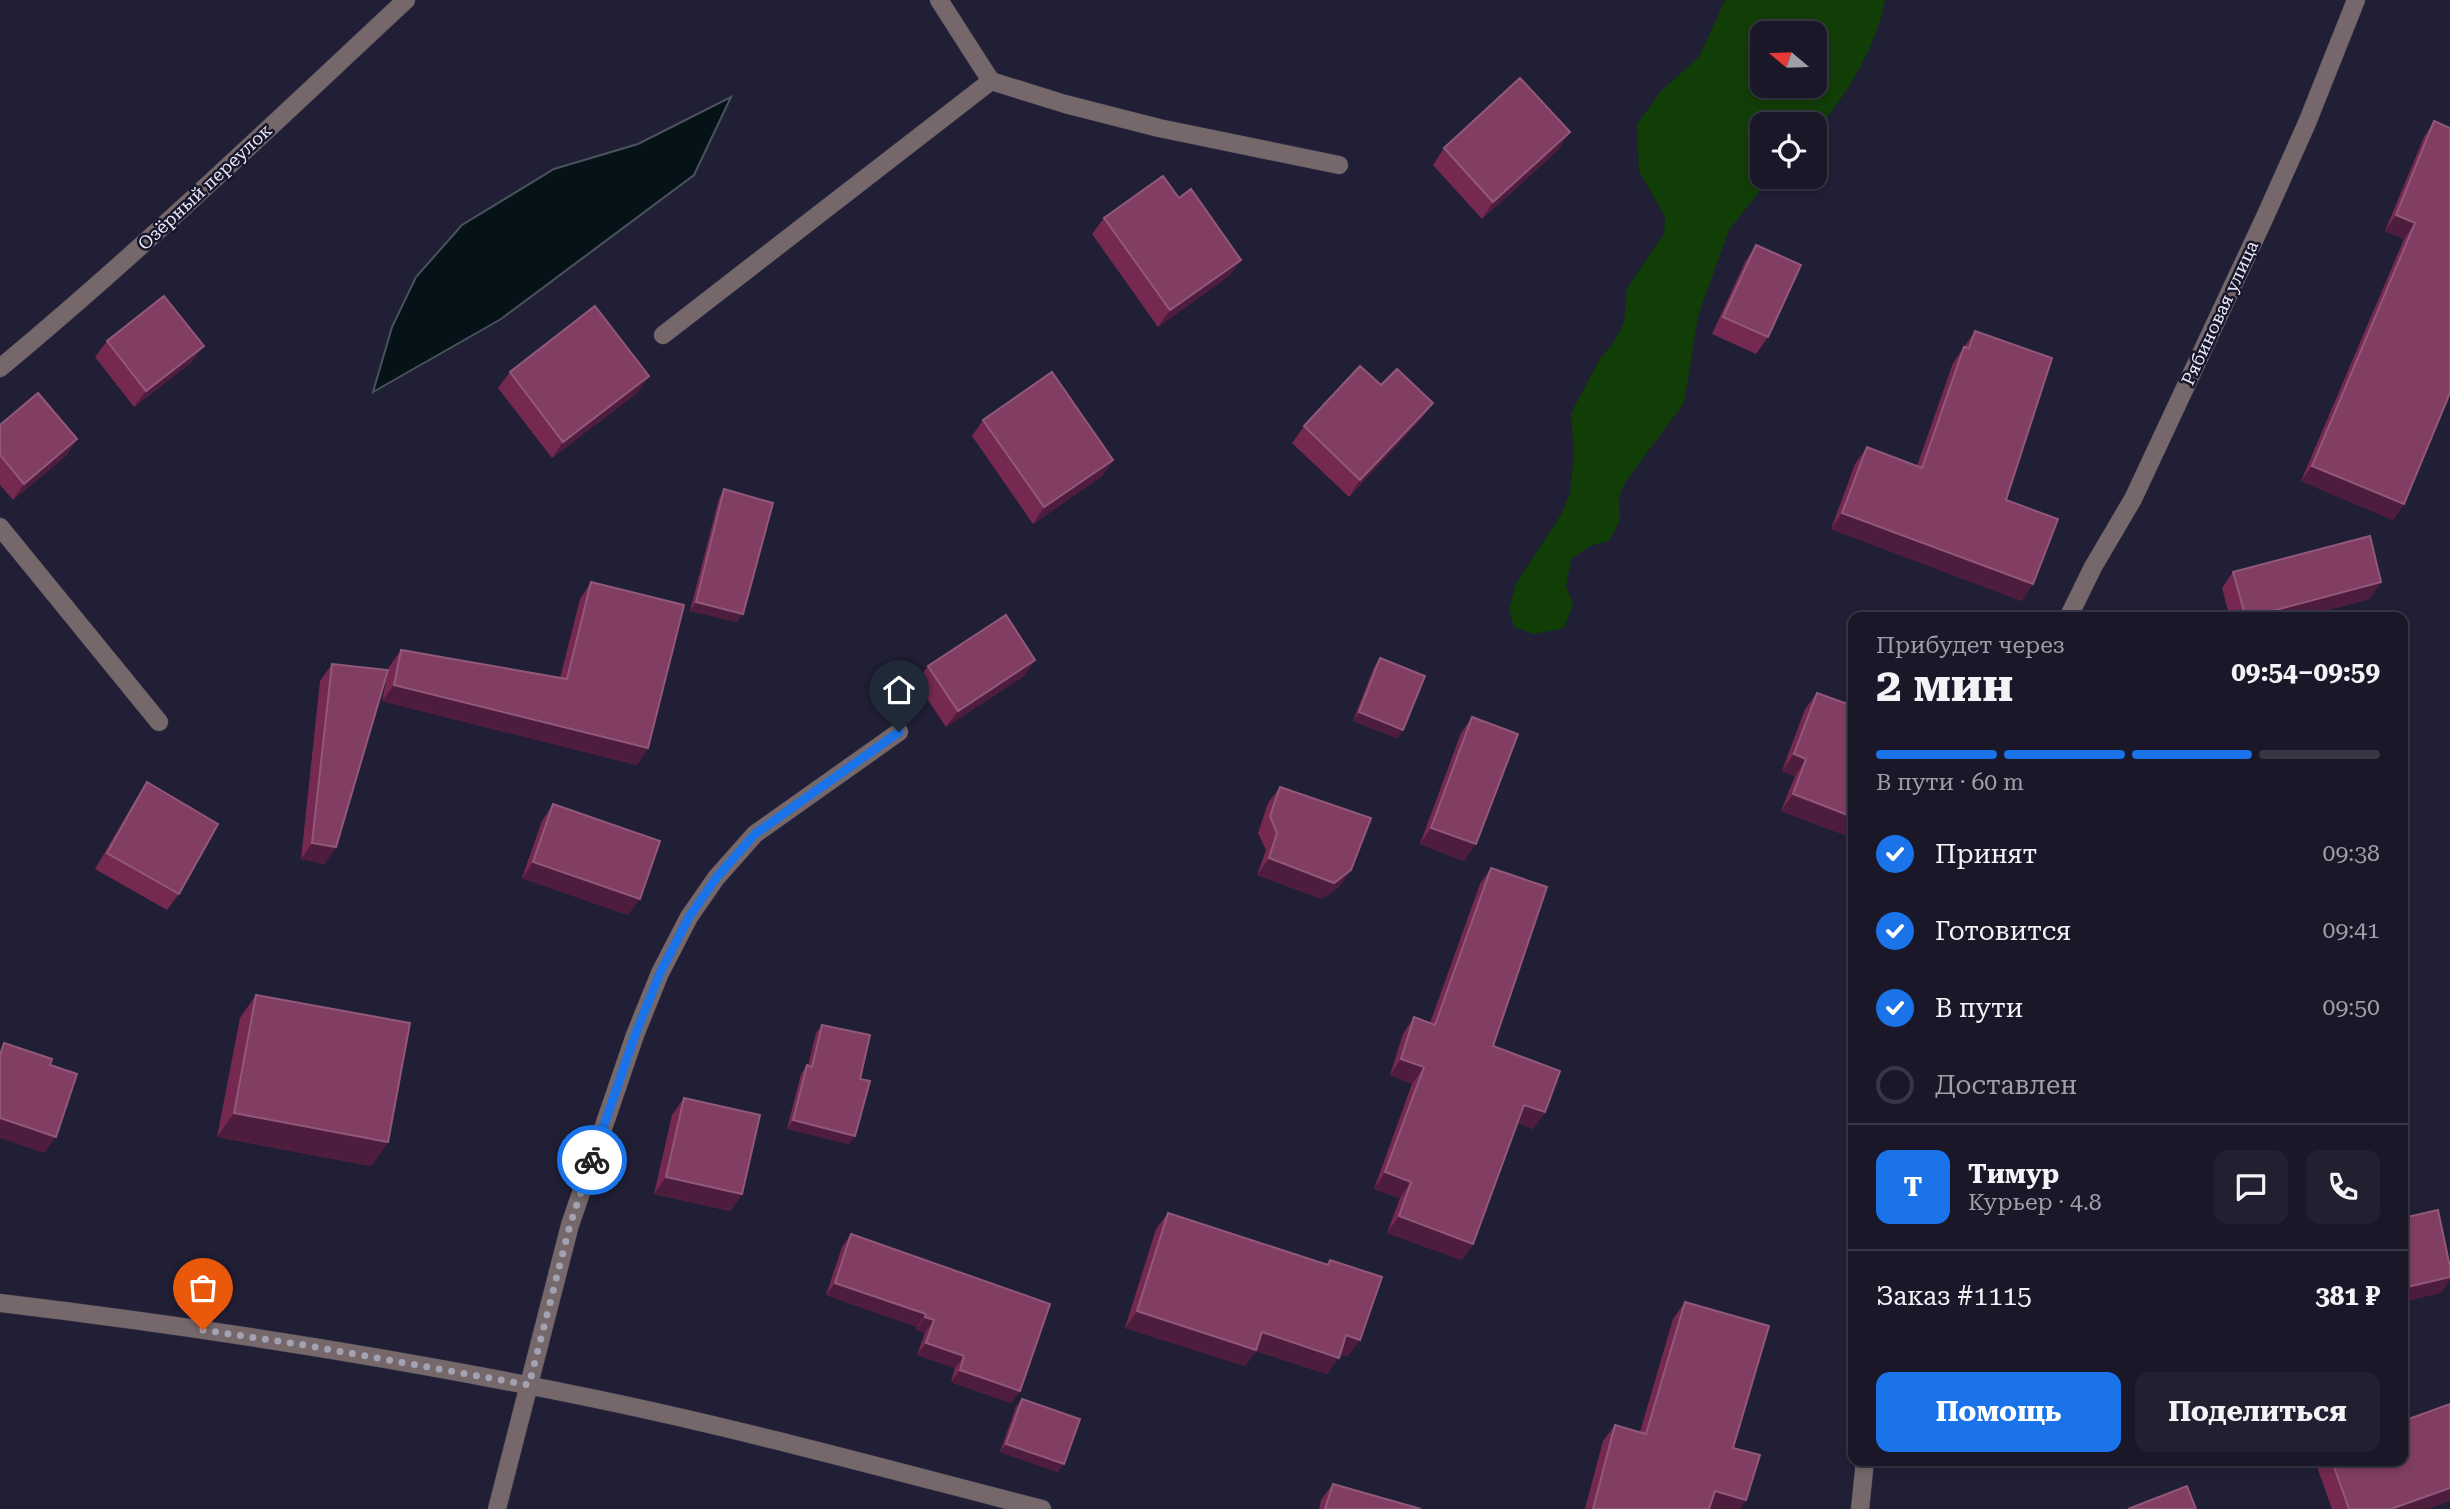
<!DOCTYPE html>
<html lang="ru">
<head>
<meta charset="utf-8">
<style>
	:root { --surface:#191728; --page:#222030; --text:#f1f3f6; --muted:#9f9fa8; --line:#373645; --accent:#1a73e8 }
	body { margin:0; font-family:"Roboto Serif",serif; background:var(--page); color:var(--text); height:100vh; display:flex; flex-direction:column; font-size:26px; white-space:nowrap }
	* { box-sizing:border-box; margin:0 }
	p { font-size:23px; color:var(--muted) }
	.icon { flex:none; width:38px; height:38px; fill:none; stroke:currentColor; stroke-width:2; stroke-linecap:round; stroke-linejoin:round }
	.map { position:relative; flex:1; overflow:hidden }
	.drawer { position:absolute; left:1848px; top:612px; width:560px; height:854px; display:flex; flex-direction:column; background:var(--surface); border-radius:14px; box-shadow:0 4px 10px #0003,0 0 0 2px var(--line) }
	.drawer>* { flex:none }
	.needle { width:46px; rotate:289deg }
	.controls { position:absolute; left:1750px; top:21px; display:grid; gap:14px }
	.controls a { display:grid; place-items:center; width:77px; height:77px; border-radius:14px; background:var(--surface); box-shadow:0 4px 10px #0003,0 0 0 2px var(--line); font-size:35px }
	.pin { position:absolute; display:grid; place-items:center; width:60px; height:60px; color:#fff; margin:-72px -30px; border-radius:50% 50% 50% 0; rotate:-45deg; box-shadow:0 0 7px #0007 }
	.pin .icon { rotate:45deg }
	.courier { position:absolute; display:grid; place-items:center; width:70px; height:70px; margin:-35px; border:5px solid #1a73e8; border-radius:50%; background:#fff; color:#222; box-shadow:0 2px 9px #0007 }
	.head em { font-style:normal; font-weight:700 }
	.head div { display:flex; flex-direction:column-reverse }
	.head { display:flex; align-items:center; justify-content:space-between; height:119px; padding:0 28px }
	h1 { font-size:46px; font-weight:700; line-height:52px }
	.bar { display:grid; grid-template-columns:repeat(4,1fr); gap:10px 7px; align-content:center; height:84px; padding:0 28px }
	.bar i { height:9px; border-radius:5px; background:var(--line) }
	.bar .active { background:var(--accent) }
	.bar p { grid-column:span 4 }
	.line { display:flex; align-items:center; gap:18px; padding:0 28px; border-top:2px solid var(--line) }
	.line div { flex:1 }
	.round { display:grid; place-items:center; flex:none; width:74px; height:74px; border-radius:14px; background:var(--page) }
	ol { padding:0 28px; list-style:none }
	li { display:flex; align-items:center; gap:21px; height:77px }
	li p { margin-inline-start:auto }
	li .icon { padding:7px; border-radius:50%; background:var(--accent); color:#fff; stroke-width:4 }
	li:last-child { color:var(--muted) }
	li i { width:38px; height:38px; border:4px solid var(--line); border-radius:50% }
	.action { display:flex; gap:14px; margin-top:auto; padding:14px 28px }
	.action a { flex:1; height:80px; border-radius:14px; background:var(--accent); color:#fff; font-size:28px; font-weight:700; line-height:80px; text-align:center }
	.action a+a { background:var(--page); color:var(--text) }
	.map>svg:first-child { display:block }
	.green { fill:#113d06; fill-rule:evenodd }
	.water { fill:#051319; stroke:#49535c; stroke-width:2 }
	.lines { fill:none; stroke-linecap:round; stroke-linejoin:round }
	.minor-casing { stroke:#3d3b50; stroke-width:19 }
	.minor { stroke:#76686a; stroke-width:18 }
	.wall { fill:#752951 }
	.shaded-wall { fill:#4e1d3e }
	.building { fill:#813e62; stroke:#91587a; stroke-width:2 }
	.done { stroke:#a2a2b3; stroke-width:7; stroke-dasharray:0 12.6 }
	.route { stroke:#1a73e8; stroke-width:9 }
	.labels { text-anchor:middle; stroke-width:5; stroke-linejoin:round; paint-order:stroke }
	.street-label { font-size:18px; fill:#e8e8f7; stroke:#17162b }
</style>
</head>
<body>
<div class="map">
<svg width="2450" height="1509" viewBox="0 0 2450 1509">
	<rect width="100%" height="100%" fill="#211f35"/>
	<path class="green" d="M1725,0H1885C1877,45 1846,98 1815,131V124H1762V177H1771L1729,230L1698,316L1684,403L1626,481L1619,497L1620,520L1609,541L1590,546L1571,559L1566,586L1573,605L1564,628L1534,634L1514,627L1509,608L1517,582L1562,513L1570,492L1574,455L1571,413L1601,357L1612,345L1624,323L1627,288L1664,234L1665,217L1639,171L1637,124L1661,91L1699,57ZM1762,33H1815V86H1762Z"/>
	<path class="water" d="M731,97L694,175L501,319L373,392L392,327L416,277L462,225L554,169L638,144Z"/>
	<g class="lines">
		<g class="minor-casing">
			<path id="minor" d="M939,0L991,81L1065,104L1159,128L1339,165
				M663,335L991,81
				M0,368C141,251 272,125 406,0
				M0,527L159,722
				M2068,618L2093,567L2133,499L2264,219L2307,123L2356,0
				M0,1303C200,1327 399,1358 596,1399C746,1430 894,1471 1042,1509
				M497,1509L570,1225L635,1035L660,973L689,917L716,878L755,834L899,732
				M1860,1509L1865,1461"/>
		</g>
		<use href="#minor" class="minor"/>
	</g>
	<path class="wall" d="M2434,121L2404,504L2393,520L2301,481L2404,239L2385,231L2424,137Z
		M1444,148L1559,149L1482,219L1433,165Z
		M1179,198L1241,260L1229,276L1158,327L1092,234L1104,218Z
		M1756,245L1768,337L1756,354L1712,334L1745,262Z
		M1975,331L2006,500L2022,601L1831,529L1855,464L1867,447L1917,466L1953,363Z
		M107,341L192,362L134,407L95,357Z
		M510,372L649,376L637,393L552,458L498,388Z
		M1381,385L1433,403L1421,419L1349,497L1292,443L1304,426Z
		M983,420L1113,460L1102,476L1033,524L972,436Z
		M0,425L77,439L66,456L13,500L0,485Z
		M724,489L737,622L690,611L719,498Z
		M2233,572L2370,599L2297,618H2230L2222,588Z
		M591,582L648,748L637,765L382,701L389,667L401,650L560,678L580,599Z
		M1380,658L1403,730L1397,738L1353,721L1374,667Z
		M1035,660L1024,676L946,727L916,682L928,666Z
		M332,664L336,847L324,864L301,859L320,681Z
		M1817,693L1853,838L1781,811L1795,776L1782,771L1805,709Z
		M1472,717L1464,861L1420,844L1461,733Z
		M147,782L179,894L167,910L95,869L136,799Z
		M1280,787L1339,887L1322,899L1257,875L1266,850L1258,833L1268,803Z
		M553,804L628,915L522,878L542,821Z
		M1491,868L1493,1046L1545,1112L1533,1129L1518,1123L1473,1244L1462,1260L1387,1233L1400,1198L1374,1189L1412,1084L1390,1075L1403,1034L1414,1017L1430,1023L1480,884Z
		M256,995L388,1142L371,1166L217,1137L240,1018Z
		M822,1025L860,1079L855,1136L849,1144L787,1129L801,1074L807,1065L808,1066L816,1033Z
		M684,1098L742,1194L730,1211L654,1194L672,1115Z
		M1168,1213L1327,1264L1330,1260L1348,1356L1340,1354L1327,1374L1256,1351L1245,1366L1125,1328L1156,1229Z
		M851,1234L1020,1391L1011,1403L951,1382L955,1368L917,1355L925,1333L916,1330L917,1327L826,1295L842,1247Z
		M1685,1302L1733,1448L1746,1500L1740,1509H1585L1603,1441L1615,1425L1640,1432L1673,1319Z
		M1022,1399L1058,1472L1000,1452L1016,1407Z
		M2450,1404V1501L2427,1509H2332L2316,1464L2318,1461H2403Z
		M1333,1484L1421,1509H1319L1321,1500Z"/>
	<path class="shaded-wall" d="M1570,132L1559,149L1482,219L1493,202Z
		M2396,215L2415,223L2404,239L2385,231Z
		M1241,260L1229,276L1158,327L1170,310Z
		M204,346L192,362L134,407L146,391Z
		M649,376L637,393L552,458L563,442Z
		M1433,403L1421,419L1349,497L1360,480Z
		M77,439L66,456L13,500L24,484Z
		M1113,460L1102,476L1033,524L1044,507Z
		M2312,466L2404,504L2393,520L2301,481Z
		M1842,513L2033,584L2022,601L1831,529Z
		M2381,582L2370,599L2297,618H2246Z
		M696,602L743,614L737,622L690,611Z
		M1035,660L1024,676L946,727L958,711Z
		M394,685L648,748L637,765L382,701Z
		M1359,712L1403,730L1397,738L1353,721Z
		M1794,754L1806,759L1795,776L1782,771Z
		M1793,794L1853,817V838L1781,811Z
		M1431,828L1476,844L1464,861L1420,844Z
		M312,843L336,847L324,864L301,859Z
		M1269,858L1351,870L1339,887L1322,899L1257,875Z
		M533,862L640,899L628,915L522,878Z
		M1401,1059L1424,1067L1412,1084L1390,1075Z
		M1524,1105L1545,1112L1533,1129L1513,1121Z
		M234,1113L388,1142L371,1166L217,1137Z
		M0,1118L56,1137L44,1153L0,1138Z
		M793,1120L855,1136L849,1144L787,1129Z
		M1385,1172L1411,1182L1400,1198L1374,1189Z
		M666,1177L742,1194L730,1211L654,1194Z
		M1399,1216L1473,1244L1462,1260L1387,1233Z
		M2450,1277V1280L2441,1293L2403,1302V1288Z
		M835,1283L926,1314L917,1327L826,1295Z
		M1137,1311L1262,1332L1339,1358L1327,1374L1256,1351L1245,1366L1125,1328Z
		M925,1317L934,1320L925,1333L916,1330Z
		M1346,1335L1360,1340L1348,1356L1335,1352Z
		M926,1343L964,1356L955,1368L917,1355Z
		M960,1370L1020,1391L1011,1403L951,1382Z
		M1006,1444L1064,1464L1058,1472L1000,1452Z
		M2450,1488V1501L2427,1509H2391Z
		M1715,1491L1746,1500L1740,1509H1708Z"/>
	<path class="building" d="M1520,78L1570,132L1493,202L1444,148Z
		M2434,121L2450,128V393L2404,504L2312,466L2415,223L2396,215Z
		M1163,176L1179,198L1191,189L1241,260L1170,310L1104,218Z
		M1756,245L1801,265L1768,337L1723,317Z
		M164,296L204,346L146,391L107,341Z
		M595,306L649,376L563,442L510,372Z
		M1975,331L2052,358L2006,500L2058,519L2033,584L1842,513L1867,447L1922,468L1964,347L1969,348Z
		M1360,366L1381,385L1397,369L1433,403L1360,480L1304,426Z
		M1052,372L1113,460L1044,507L983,420Z
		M38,393L77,439L24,484L0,455V425Z
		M724,489L773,503L743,614L696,602Z
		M2370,536L2381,582L2246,618L2233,572Z
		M591,582L684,605L648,748L394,685L401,650L567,679Z
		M1006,615L1035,660L958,711L928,666Z
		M1380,658L1425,676L1403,730L1359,712Z
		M332,664L388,670L336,847L312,843Z
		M1817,693L1853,706V817L1793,794L1806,759L1794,754Z
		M1472,717L1518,734L1476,844L1431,828Z
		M147,782L218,824L179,894L107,853Z
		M1280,787L1371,818L1351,870L1334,883L1269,858L1277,833L1270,816Z
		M553,804L660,841L640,899L533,862Z
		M2403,815L2408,837L2403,838Z
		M1491,868L1547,887L1493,1046L1560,1071L1545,1112L1524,1105L1473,1244L1399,1216L1411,1182L1385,1172L1424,1067L1401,1059L1414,1017L1435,1025Z
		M256,995L410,1023L388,1142L234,1113Z
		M822,1025L870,1035L860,1079L870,1081L855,1136L793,1120L807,1065L812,1067Z
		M4,1043L52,1059L50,1065L77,1074L56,1137L0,1118V1055Z
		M684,1098L760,1115L742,1194L666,1177Z
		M2438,1210L2450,1267V1277L2403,1288V1218Z
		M1168,1213L1328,1265L1330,1260L1382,1277L1360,1340L1346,1335L1339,1358L1262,1332L1256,1350L1137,1311Z
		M851,1234L1050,1304L1020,1391L960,1370L964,1356L926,1343L934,1320L925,1317L926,1314L835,1283Z
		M1685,1302L1769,1326L1733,1448L1760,1455L1746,1500L1715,1491L1709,1509H1593L1615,1425L1646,1434Z
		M1022,1399L1080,1419L1064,1464L1006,1444Z
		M2450,1404V1488L2391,1509H2349L2332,1461H2403V1421Z
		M1333,1484L1421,1509H1325Z
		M2187,1486L2196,1509H2128Z"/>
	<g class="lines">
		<path class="done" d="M203,1330L304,1345L529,1385L570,1225L592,1160"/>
		<path class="route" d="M592,1160L635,1035L660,973L689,917L716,878L755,834L899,732"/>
	</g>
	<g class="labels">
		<g class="street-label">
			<text transform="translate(205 187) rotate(-43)" y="6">Озёрный переулок</text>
			<text transform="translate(2220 313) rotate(-65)" y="6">Рябиновая улица</text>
		</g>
	</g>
</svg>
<div class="controls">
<a><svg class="needle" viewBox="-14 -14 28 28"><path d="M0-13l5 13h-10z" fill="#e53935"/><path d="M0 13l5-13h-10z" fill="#9f9fa8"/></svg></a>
<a><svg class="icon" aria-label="locate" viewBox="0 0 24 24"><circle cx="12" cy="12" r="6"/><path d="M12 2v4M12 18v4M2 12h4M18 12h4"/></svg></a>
</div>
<div class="pin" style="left:203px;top:1330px;background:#ea580c"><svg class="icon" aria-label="bag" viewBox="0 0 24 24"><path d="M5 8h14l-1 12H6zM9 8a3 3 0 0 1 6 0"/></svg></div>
<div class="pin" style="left:899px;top:732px;background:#1f2937"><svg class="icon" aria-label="home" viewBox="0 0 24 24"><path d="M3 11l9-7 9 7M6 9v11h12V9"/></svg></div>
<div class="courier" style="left:592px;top:1160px"><svg class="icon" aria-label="bike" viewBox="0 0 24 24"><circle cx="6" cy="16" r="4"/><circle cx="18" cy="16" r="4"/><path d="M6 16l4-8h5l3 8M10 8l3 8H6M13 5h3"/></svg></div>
<section class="drawer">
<div class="head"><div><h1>2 мин</h1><p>Прибудет через</p></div><em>09:54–09:59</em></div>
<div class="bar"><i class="active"></i><i class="active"></i><i class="active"></i><i></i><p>В пути · 60 m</p></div>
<ol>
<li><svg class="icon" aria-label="check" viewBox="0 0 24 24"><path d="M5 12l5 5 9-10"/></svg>Принят<p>09:38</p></li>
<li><svg class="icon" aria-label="check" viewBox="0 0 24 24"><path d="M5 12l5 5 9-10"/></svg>Готовится<p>09:41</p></li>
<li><svg class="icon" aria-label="check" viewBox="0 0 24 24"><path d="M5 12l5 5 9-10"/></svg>В пути<p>09:50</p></li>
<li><i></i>Доставлен</li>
</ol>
<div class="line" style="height:126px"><b class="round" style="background:var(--accent);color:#fff">Т</b><div><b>Тимур</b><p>Курьер · 4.8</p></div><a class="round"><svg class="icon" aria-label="chat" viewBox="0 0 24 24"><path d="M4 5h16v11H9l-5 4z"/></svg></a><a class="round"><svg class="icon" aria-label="phone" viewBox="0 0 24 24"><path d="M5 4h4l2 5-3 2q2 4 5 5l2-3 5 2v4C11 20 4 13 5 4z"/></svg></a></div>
<div class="line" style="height:91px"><div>Заказ #1115</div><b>381 ₽</b></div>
<div class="action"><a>Помощь</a><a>Поделиться</a></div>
</section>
</div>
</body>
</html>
